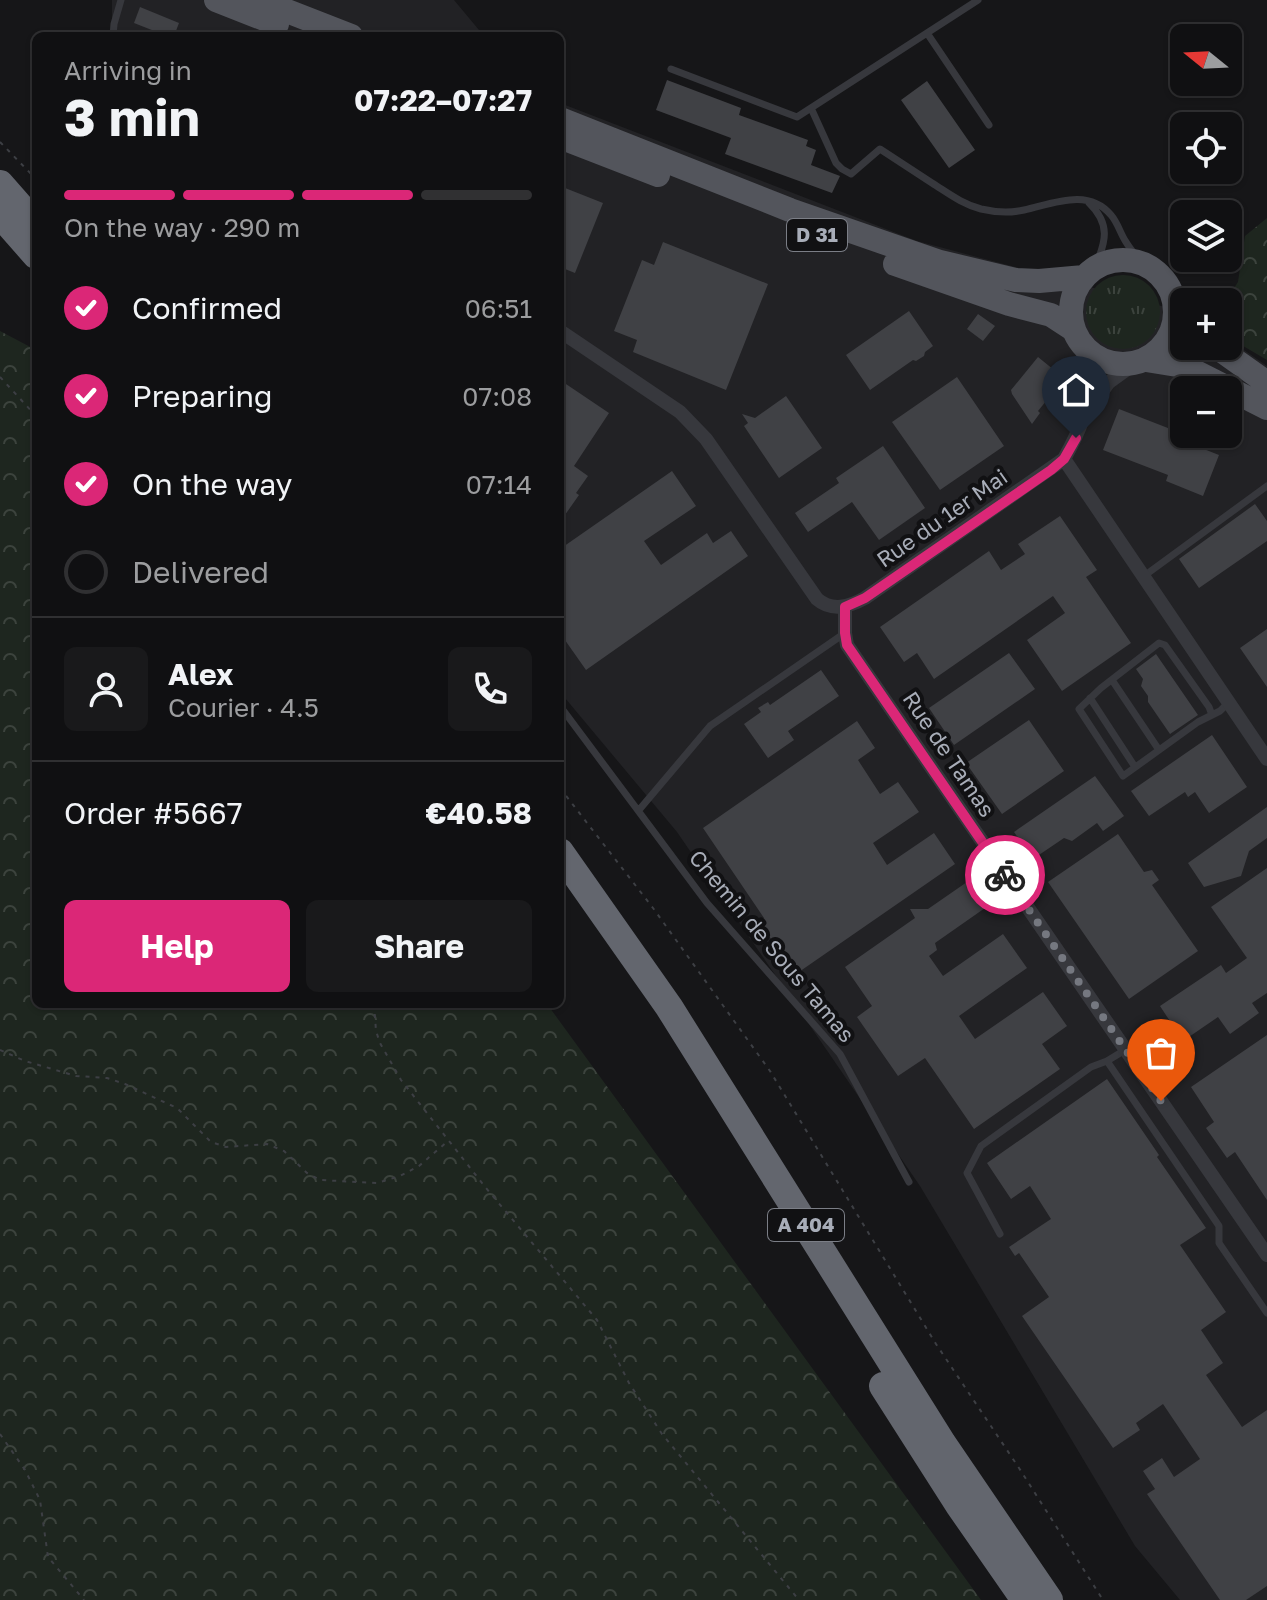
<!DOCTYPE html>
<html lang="en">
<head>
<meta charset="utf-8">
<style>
	:root { --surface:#101012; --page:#19191b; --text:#f1f3f6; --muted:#9c9d9f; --line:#303032; --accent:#db2777 }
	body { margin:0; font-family:"Golos Text",sans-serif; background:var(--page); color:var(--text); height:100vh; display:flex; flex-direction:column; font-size:30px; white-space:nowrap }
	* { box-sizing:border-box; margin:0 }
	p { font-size:26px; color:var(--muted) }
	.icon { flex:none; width:44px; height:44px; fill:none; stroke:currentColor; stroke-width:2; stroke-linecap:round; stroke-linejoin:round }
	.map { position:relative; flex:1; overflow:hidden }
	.details { position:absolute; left:32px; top:32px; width:532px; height:976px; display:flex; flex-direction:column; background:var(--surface); border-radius:12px; box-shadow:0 2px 6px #0004,0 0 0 2px var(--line) }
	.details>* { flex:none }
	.needle { width:52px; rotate:288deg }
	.controls { position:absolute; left:1170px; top:24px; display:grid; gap:16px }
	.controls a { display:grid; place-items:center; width:72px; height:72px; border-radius:12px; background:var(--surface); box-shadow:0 2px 6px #0004,0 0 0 2px var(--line); font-size:40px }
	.pin { position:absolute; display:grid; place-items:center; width:68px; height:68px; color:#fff; margin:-82px -34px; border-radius:50% 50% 50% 0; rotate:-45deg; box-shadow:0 0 8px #0007 }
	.pin .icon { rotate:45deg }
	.courier { position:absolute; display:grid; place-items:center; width:80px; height:80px; margin:-40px; border:6px solid #db2777; border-radius:50%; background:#fff; color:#222; box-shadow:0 2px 10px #0007 }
	.head em { font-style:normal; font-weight:700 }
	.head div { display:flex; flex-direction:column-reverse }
	.head { display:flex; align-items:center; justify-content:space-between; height:136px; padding:0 32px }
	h1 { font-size:52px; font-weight:700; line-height:60px }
	.bar { display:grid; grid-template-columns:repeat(4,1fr); gap:12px 8px; align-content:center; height:96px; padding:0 32px }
	.bar i { height:10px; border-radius:6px; background:var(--line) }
	.bar .active { background:var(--accent) }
	.bar p { grid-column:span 4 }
	.line { display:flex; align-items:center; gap:20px; padding:0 32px; border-top:2px solid var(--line) }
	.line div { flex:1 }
	.round { display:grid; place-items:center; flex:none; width:84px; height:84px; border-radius:12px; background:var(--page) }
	ol { padding:0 32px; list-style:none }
	li { display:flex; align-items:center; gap:24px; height:88px }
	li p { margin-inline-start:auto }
	li .icon { padding:8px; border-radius:50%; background:var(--accent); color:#fff; stroke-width:4 }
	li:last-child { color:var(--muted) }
	li i { width:44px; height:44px; border:4px solid var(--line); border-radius:50% }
	.button { display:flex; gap:16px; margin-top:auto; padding:16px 32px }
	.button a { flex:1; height:92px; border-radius:12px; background:var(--accent); color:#fff; font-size:32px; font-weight:700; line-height:92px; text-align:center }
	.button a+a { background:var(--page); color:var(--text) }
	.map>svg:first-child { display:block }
	.built { fill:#222225; fill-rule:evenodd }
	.grass { fill:url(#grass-tufts) }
	.forest { fill:url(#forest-crowns) }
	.building { fill:#404145 }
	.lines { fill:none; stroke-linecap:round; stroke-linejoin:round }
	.path { stroke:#3d3f44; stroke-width:2; stroke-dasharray:4 6; stroke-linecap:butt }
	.lane { stroke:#37383d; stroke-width:7 }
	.street { stroke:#37383d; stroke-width:14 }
	.primary { stroke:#53555c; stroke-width:24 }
	.highway { stroke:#63666e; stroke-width:28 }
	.done { stroke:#757880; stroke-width:8; stroke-dasharray:0 14.4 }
	.route { stroke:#db2777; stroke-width:10 }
	.labels { text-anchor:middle; stroke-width:8; stroke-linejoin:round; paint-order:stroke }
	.shield { fill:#111113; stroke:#7b7e86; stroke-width:2 }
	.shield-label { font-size:20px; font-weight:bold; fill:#a8adb8 }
	.street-label { font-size:22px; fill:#a8adb8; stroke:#111113 }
</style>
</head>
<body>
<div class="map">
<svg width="1267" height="1600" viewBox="0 0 1267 1600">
	<defs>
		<pattern id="grass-tufts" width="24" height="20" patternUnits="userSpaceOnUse" patternTransform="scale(2)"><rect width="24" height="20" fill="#1e261f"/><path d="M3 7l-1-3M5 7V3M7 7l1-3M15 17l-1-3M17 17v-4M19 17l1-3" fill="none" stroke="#3c433d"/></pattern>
		<pattern id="forest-crowns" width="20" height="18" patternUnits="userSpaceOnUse" patternTransform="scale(2)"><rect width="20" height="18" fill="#1e261f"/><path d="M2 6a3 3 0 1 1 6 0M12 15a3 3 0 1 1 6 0" fill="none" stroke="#3c433d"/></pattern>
	</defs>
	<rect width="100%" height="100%" fill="#161618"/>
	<path class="built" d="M112,0H454L484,36H112Z
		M560,103L917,241L1184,312V346H1228V339L1267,366V1600H1180L1135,1546L920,1186L677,832L560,692ZM1184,390H1228V434H1184Z"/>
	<path class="grass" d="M1086 312a37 37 0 1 1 74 0a37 37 0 1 1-74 0Z"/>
	<path class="forest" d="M1267,218V360L1228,337V302H1225L1238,282L1245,236Z
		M0,331L36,350V1004H547L981,1600H0Z"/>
	<path class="building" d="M140,7L179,23L174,36H167L134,23Z
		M667,80L741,108L739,115L808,140L806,146L816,150L811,165L840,176L832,193L725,154L731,138L656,110Z
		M927,81L975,150L949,168L901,100Z
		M560,186L603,203L575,273L560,267Z
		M663,242L768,284L726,390L633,352L637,340L614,331L642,260L654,265Z
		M909,311L933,346L925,352L924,356L916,361L913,360L870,390L846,355Z
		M978,314L995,326L983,341L967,329Z
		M1038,357L1059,374L1046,390L1051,395L1038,411L1040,413L1032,424L1012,394L1011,390Z
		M957,377L1004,446L940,490L892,422Z
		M560,380L609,413L574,466L588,476L576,493L579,495L560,522Z
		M786,396L822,448L779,478L744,426L748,423L742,414L755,418Z
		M1119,409L1173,430L1171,436L1219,455L1203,496L1166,481L1168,475L1103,450Z
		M883,446L925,508L879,540L852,502L808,532L795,513L839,483L836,478Z
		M672,471L696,506L644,541L661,565L707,533L713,543L731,531L748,556L586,670L560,633V549Z
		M1255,504L1267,521V541L1199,588L1179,559Z
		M1060,516L1097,570L1086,577L1131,643L1062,691L1027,640L1065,613L1053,596L934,679L917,653L904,662L880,627L989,551L1001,570L1025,554L1018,544Z
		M1267,629V687L1240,648Z
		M1009,653L1035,689L954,745L929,708Z
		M1156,654L1198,715L1170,734L1148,702V696L1141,686L1143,679L1136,669Z
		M821,670L839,696L788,731L794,740L768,758L744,724L761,712L758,708L768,702L770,705Z
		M1029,720L1064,771L1002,814L966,763Z
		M857,721L875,748L858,760L880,794L898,782L919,812L873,843L887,865L934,833L955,864L796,974L759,922L764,918L703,828Z
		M1212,735L1247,787L1209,813L1195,792L1188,797L1185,792L1149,816L1131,791Z
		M1095,776L1124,816L1103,831L1097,823L1072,841L1064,838L1033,859L1014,832Z
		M1267,807V838L1249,851L1241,876L1204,887L1188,863Z
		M1118,834L1144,872L1152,870L1159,880L1152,885L1198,951L1129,999L1048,882Z
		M1267,868V993L1252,1003L1259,1013L1230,1034L1218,1017L1183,1041L1160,1006L1221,965L1226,973L1247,958L1211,907Z
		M967,882L985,908L935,943L937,950L929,956L943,976L1003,934L1027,968L959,1016L975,1039L1043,992L1067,1026L1042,1044L1060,1069L974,1129L925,1058L898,1076L857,1017L872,1006L845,967L915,918L910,909H928Z
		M1267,1035V1200L1235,1152L1227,1158L1206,1128L1214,1122L1191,1087Z
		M1107,1079L1159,1155L1157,1157L1206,1228L1180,1245L1226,1312L1201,1330L1223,1363L1206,1375L1242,1427L1267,1410V1586L1246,1600H1220L1147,1494L1155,1489L1143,1471L1162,1458L1174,1477L1200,1459L1163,1404L1136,1423L1140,1430L1113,1448L1022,1316L1049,1297L1019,1253L1015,1256L1009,1247L1051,1219L1030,1186L1011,1199L987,1163Z"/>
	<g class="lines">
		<path class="path" d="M0,142L36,179
			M0,377L36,416
			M560,788L653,908L770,1071L936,1344L1019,1468L1103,1600
			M374,1004L376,1031L380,1043L401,1080L486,1188L597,1320L629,1383L662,1434L799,1600
			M0,1050L25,1061L76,1076L107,1078L125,1084L177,1108L211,1142L226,1147L267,1144L284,1151L307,1173L320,1180L377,1183L400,1176L419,1166L448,1141
			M0,1434L25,1470L40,1500L48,1557L84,1600"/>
		<path class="lane" d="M927,33L989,125
			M113,36L114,24L121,0
			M671,69L797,117L978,0
			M811,108L836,163L842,169L851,174L880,149C897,160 915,172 932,183C948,193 962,204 981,209C994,212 1011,213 1024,210C1052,204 1088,187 1111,215C1118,223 1120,233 1126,242C1130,249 1136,255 1140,262
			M1089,203C1111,224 1106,242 1095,267
			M1144,576L1267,486
			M1112,680L1159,750
			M1090,698L1135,767
			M560,706L707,903L840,1054L909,1182
			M1212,715L1209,707L1165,645L1159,643L1101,688L1079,709L1123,776L1198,722L1220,711L1228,703
			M639,810L710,726L845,633
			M1125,1050L1107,1061L1219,1226V1243L1267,1313
			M1000,1234L967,1173L981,1146L1091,1067L1107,1061"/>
		<path class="street" d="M560,331L680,412L706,439L817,599C832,612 849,607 865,598L1064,459C1078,434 1092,405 1088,374C1086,364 1083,353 1080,343
			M1088,411L1109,382L1134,364
			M1064,459L1267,759
			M845,607V633L847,645L1267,1255"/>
		<path class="primary" d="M216,0L277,24
			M259,0L351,36
			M560,119L790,210L940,262L1016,280L1039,281L1084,277
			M560,137L658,175
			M1071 312a52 52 0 1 1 104 0a52 52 0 1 1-104 0Z
			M895,264L1009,304L1051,315L1074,330
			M1215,346L1267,383
			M1146,360L1177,365L1196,372L1267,408"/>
		<path class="highway" d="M0,184L36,225
			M0,214L36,255
			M560,852L669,1007L942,1443L1049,1600
			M883,1386L959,1505L1025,1600"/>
	</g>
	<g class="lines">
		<path class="done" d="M1005,875L1161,1101"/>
		<path class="route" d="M1005,875L847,645L845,633V607L865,598L1051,470L1064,459L1076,438"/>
	</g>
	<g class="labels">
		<g class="shield">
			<rect x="787" y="219" width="60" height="32" rx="6"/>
			<rect x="768" y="1209" width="76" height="32" rx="6"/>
		</g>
		<g class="shield-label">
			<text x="817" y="242">D 31</text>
			<text x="806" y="1232">A 404</text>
		</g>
		<g class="street-label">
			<text transform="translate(942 518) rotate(-35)" y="8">Rue du 1er Mai</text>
			<text transform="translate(949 754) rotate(56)" y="8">Rue de Tamas</text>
			<text transform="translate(772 946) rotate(50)" y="8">Chemin de Sous Tamas</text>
		</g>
	</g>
</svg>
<div class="controls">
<a><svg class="needle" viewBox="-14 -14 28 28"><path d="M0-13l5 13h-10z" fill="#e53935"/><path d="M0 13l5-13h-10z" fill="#9c9d9f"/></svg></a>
<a><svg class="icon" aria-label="locate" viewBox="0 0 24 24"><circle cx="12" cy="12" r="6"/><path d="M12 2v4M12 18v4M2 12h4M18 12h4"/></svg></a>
<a><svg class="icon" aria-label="layers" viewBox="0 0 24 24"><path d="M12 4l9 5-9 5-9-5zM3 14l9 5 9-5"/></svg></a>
<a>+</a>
<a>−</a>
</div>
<div class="pin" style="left:1161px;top:1101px;background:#ea580c"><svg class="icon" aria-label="bag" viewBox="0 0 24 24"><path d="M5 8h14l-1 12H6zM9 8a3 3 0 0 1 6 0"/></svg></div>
<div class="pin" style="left:1076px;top:438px;background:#1f2937"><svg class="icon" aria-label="home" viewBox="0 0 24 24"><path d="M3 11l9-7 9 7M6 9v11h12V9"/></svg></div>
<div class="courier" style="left:1005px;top:875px"><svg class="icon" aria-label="bike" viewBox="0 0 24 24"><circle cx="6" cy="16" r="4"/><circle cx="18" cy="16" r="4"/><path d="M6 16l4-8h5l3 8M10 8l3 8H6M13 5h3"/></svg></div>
<section class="details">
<div class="head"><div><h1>3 min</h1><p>Arriving in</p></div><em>07:22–07:27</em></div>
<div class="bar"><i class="active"></i><i class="active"></i><i class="active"></i><i></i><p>On the way · 290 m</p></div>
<ol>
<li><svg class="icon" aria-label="check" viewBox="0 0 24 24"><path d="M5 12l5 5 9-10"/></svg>Confirmed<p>06:51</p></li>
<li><svg class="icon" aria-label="check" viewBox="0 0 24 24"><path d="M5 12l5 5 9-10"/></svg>Preparing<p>07:08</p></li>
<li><svg class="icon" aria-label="check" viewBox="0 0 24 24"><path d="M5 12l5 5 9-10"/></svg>On the way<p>07:14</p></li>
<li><i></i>Delivered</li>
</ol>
<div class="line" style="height:144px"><a class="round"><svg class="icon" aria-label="person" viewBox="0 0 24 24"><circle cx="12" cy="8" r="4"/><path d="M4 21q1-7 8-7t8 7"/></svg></a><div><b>Alex</b><p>Courier · 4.5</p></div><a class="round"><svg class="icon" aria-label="phone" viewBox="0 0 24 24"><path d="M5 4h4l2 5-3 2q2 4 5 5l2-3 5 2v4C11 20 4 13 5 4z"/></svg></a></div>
<div class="line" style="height:104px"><div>Order #5667</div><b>€40.58</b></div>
<div class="button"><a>Help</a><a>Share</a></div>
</section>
</div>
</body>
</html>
